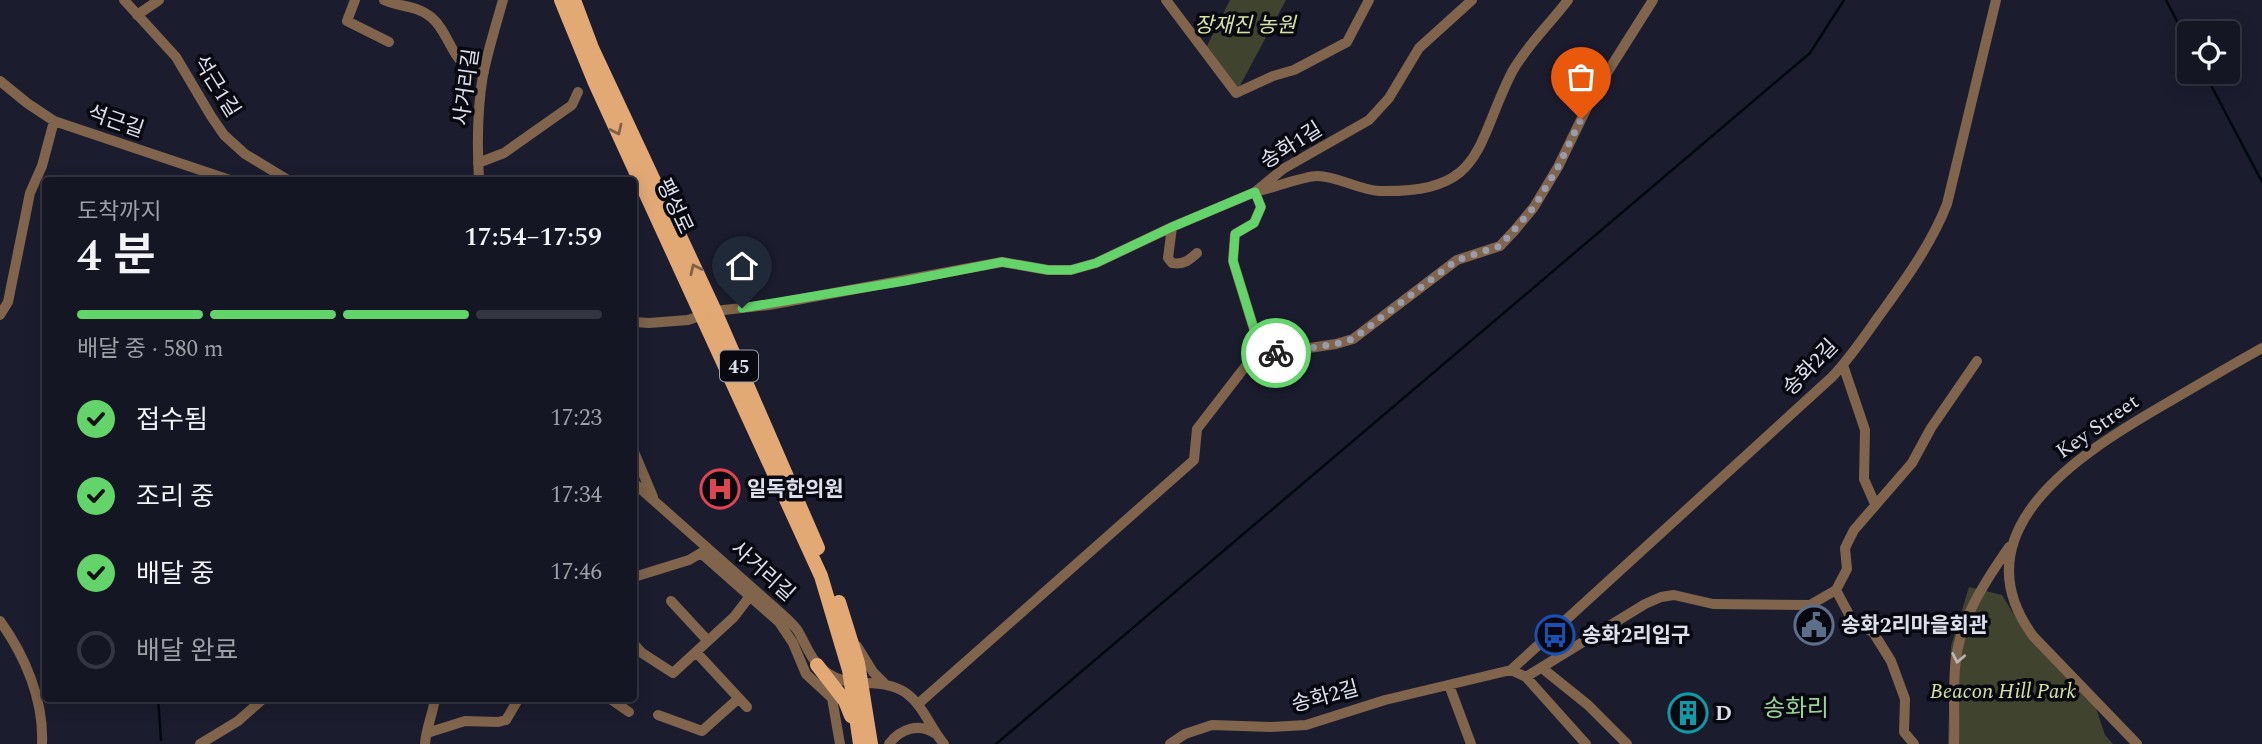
<!DOCTYPE html>
<html lang="ko">
<head>
<meta charset="utf-8">
<style>
	:root { --surface:#141623; --page:#212330; --text:#f1f3f6; --muted:#9d9fa6; --line:#333541; --accent:#63d469 }
	body { margin:0; font-family:Spectral,"Noto Sans KR",serif; background:var(--page); color:var(--text); height:100vh; display:flex; flex-direction:column; font-size:26px; white-space:nowrap }
	* { box-sizing:border-box; margin:0 }
	p { font-size:23px; color:var(--muted) }
	.icon { flex:none; width:38px; height:38px; fill:none; stroke:currentColor; stroke-width:2; stroke-linecap:round; stroke-linejoin:round }
	.map { position:relative; flex:1; overflow:hidden }
	.panel { position:absolute; left:42px; top:177px; width:595px; height:525px; display:flex; flex-direction:column; background:var(--surface); border-radius:7px; box-shadow:0 4px 18px #0003,0 0 0 2px var(--line) }
	.panel>* { flex:none }
	.controls { position:absolute; left:2177px; top:21px; display:grid; gap:14px }
	.controls a { display:grid; place-items:center; width:63px; height:63px; border-radius:7px; background:var(--surface); box-shadow:0 4px 18px #0003,0 0 0 2px var(--line); font-size:35px }
	.pin { position:absolute; display:grid; place-items:center; width:60px; height:60px; color:#fff; margin:-72px -30px; border-radius:50% 50% 50% 0; rotate:-45deg; box-shadow:0 0 7px #0007 }
	.pin .icon { rotate:45deg }
	.courier { position:absolute; display:grid; place-items:center; width:70px; height:70px; margin:-35px; border:5px solid #63d469; border-radius:50%; background:#fff; color:#222; box-shadow:0 2px 9px #0007 }
	.headline em { font-style:normal; font-weight:600 }
	.headline div { display:flex; flex-direction:column-reverse }
	.headline { display:flex; align-items:center; justify-content:space-between; height:119px; padding:0 35px }
	h1 { font-size:46px; font-weight:600; line-height:52px }
	.bar { display:grid; grid-template-columns:repeat(4,1fr); gap:10px 7px; align-content:center; height:84px; padding:0 35px }
	.bar i { height:9px; border-radius:5px; background:var(--line) }
	.bar .current { background:var(--accent) }
	.bar p { grid-column:span 4 }
	ol { padding:0 35px; list-style:none }
	li { display:flex; align-items:center; gap:21px; height:77px }
	li p { margin-inline-start:auto }
	li .icon { padding:7px; border-radius:50%; background:var(--accent); color:#111; stroke-width:4 }
	li:last-child { color:var(--muted) }
	li i { width:38px; height:38px; border:4px solid var(--line); border-radius:50% }
	.map>svg:first-child { display:block }
	.park { fill:#40442e }
	.lines { fill:none; stroke-linecap:round; stroke-linejoin:round }
	.stream { stroke:#00090f; stroke-width:2.5 }
	.minor { stroke:#80644b; stroke-width:10 }
	.major { stroke:#e3a975; stroke-width:14 }
	.oneway { stroke:#806148 }
	.oneway2 { stroke:#bcb5b4 }
	.done { stroke:#999caa; stroke-width:7; stroke-dasharray:0 12.6 }
	.route { stroke:#63d469; stroke-width:9 }
	.labels { text-anchor:middle; stroke-width:7; stroke-linejoin:round; paint-order:stroke }
	.shield { fill:#070810; stroke:#9d9faa; stroke-width:2 }
	.shield-label { font-size:19px; font-weight:bold; fill:#dde0ec }
	.park-label { font-size:21px; font-style:italic; fill:#d7e2a2; stroke:#070810 }
	.street-label { font-size:21px; fill:#dde0ec; stroke:#070810 }
	.poi-label { font-size:21px; font-weight:bold; fill:#dde0ec; stroke:#070810; text-anchor:start }
	.quarter-label { font-size:24px; fill:#98d298; stroke:#070810 }
</style>
</head>
<body>
<div class="map">
<svg width="2262" height="744" viewBox="0 0 2262 744">
	<rect width="100%" height="100%" fill="#1b1d2f"/>
	<path class="park" d="M1230,0H1286L1236,93L1205,50Z
		M1969,587L2002,595L2024,631L2038,648L2095,705L2105,735L2113,744H1948L1951,646Z"/>
	<g class="lines">
		<path class="stream" d="M2166,0L2189,44
			M2204,72L2262,182
			M158,698L161,740
			M996,744L1810,53L1844,0"/>
		<path class="minor" d="M124,0L176,57L211,116L224,135L245,154L288,180
			M355,0L347,21L389,42
			M384,0C399,7 416,5 431,17C452,34 451,70 484,72
			M1166,0L1236,93L1273,76L1294,70L1347,42L1369,0
			M137,15L159,0
			M0,81L27,103L54,121L230,180
			M478,163L504,153L572,105L578,92
			M479,180C477,145 477,110 483,75C488,50 496,25 503,0
			M1172,227L1168,258L1172,263C1184,265 1189,260 1197,253
			M0,315L8,302L30,193L42,166L54,121
			M634,322L649,323L688,320L715,311L769,305L1002,262L1048,270H1071L1096,263L1172,227L1255,192L1283,169L1369,120L1389,98L1419,48L1472,0
			M1262,355L1233,261L1235,234L1254,223L1261,207L1255,192C1270,189 1304,176 1317,176C1338,176 1358,190 1380,191C1485,193 1474,147 1512,72C1527,45 1550,24 1568,0
			M1843,365L1865,430L1864,479L1875,504
			M634,452L653,497
			M634,483L783,615C788,620 794,625 798,631C807,646 812,664 829,674C853,690 882,676 906,693C924,706 930,728 944,744
			M702,554L779,622L793,643L806,674L832,698L840,744
			M634,577L689,560L706,550
			M1836,590L1853,622L1873,632L1891,661L1905,699L1904,732L1914,744
			M671,601L708,641
			M0,621C25,656 44,700 42,744
			M634,644L642,653L673,673L734,617L750,596
			M857,646L873,672L884,683
			M696,652L747,707
			M1542,668L1588,705L1627,744
			M1511,670L1526,677L1645,604L1661,597L1674,595L1713,604L1810,605L1836,590L1847,569L1845,548L1854,530L1912,463L1931,428L1977,361
			M1526,677L1586,744
			M1449,685L1471,744
			M609,698L629,712
			M918,704L1194,460L1197,429L1248,363L1262,355L1336,344L1353,339L1457,260L1500,246L1515,230L1534,207L1558,167L1593,95L1653,0
			M658,715L702,731L739,698
			M427,733L465,721L498,722L506,720L519,698
			M200,744L238,721L264,698
			M425,744C426,728 433,714 435,698
			M889,744C900,729 919,722 936,734
			M1170,744L1185,734L1212,725L1271,727L1306,725L1385,700L1511,670L1832,377C1850,358 1864,337 1879,316C1905,280 1931,245 1947,204L1996,0
			M1954,744C1955,719 1953,693 1955,668C1958,622 1984,583 2009,547
			M2137,744L2033,636C1956,531 2081,453 2160,407C2194,387 2228,367 2262,348"/>
		<path class="major" d="M561,0L595,83L821,576L849,670L860,744
			M574,0L592,48L715,311L818,548
			M839,602L858,663L871,744
			M817,665L845,701L851,716"/>
	</g>
	<defs><path id="oneway-chevron" d="M-2-3.5L2.5 0L-2 3.5" fill="none" stroke-width="1.6" stroke-linecap="round" stroke-linejoin="round" transform="scale(1.75)"/></defs>
	<g class="oneway">
		<use href="#oneway-chevron" transform="translate(617 130) rotate(65)"/>
		<use href="#oneway-chevron" transform="translate(695 269) rotate(-115)"/>
	</g>
	<use class="oneway2" href="#oneway-chevron" transform="translate(1958 658) rotate(101)"/>
	<g class="lines">
		<path class="done" d="M1276,353L1336,344L1353,339L1457,260L1500,246L1534,207L1558,167L1581,119"/>
		<path class="route" d="M742,308L905,281L1002,262L1048,270H1071L1096,263L1172,227L1255,192L1261,207L1254,223L1235,234L1233,261L1262,355L1276,353"/>
	</g>
	<defs>
		<g id="hospital-ring" transform="scale(2.0125)"><circle r="9.5" fill="#070810" stroke="#e0444e" stroke-width="1.5"/><path d="M-5-5h3v3.5h4V-5h3V5h-3V1.5h-4V5h-3Z" fill="#e0444e"/></g>
		<g id="civic-ring" transform="scale(2.0125)"><circle r="9.5" fill="#070810" stroke="#5c6f8a" stroke-width="1.5"/><path d="M-.6-6.5H3V-4.5H.6V-3L4-1V1h2V6H-6V1h2V-1L-.6-3ZM-1.2 2.5V6h2.4V2.5Z" fill="#5c6f8a"/></g>
		<g id="bus-ring" transform="scale(2.0125)"><circle r="9.5" fill="#070810" stroke="#1a4fb4" stroke-width="1.5"/><path d="M-5-6H5V4H4V6H2V4H-2V6H-4V4H-5ZM-3.5-4V0h7V-4ZM-3.5 1.2v1.5H-2V1.2ZM2 1.2v1.5H3.5V1.2Z" fill="#1a4fb4"/></g>
		<g id="building-ring" transform="scale(2.0125)"><circle r="9.5" fill="#070810" stroke="#0f9aa8" stroke-width="1.5"/><path d="M-4-6H4V6H1V3H-1V6H-4ZM-2.5-4.3h1.7v1.8h-1.7ZM.8-4.3h1.7v1.8H.8ZM-2.5-1h1.7V.8h-1.7ZM.8-1h1.7V.8H.8Z" fill="#0f9aa8"/></g>
	</defs>
	<g fill-rule="evenodd">
		<use href="#hospital-ring" x="720" y="489"/>
		<use href="#civic-ring" x="1814" y="625"/>
		<use href="#bus-ring" x="1555" y="635"/>
		<use href="#building-ring" x="1688" y="713"/>
	</g>
	<g class="labels">
		<rect class="shield" x="720" y="350.5" width="38" height="31" rx="5"/>
		<g class="shield-label">
			<text x="739" y="373">45</text>
		</g>
		<g class="park-label">
			<text x="1245" y="32">장재진 농원</text>
			<text x="2003" y="698">Beacon Hill Park</text>
		</g>
		<g class="street-label">
			<text transform="translate(217 86) rotate(58)" y="7">석근1길</text>
			<text transform="translate(466 87) rotate(-82)" y="7">사거리길</text>
			<text transform="translate(116 121) rotate(19)" y="7">석근길</text>
			<text transform="translate(1291 145) rotate(-32)" y="7">송화1길</text>
			<text transform="translate(675 206) rotate(65)" y="7">팽성로</text>
			<text transform="translate(1810 367) rotate(-46)" y="7">송화2길</text>
			<text transform="translate(2097 426) rotate(-35)" y="7">Key Street</text>
			<text transform="translate(763 571) rotate(42)" y="7">사거리길</text>
			<text transform="translate(1325 696) rotate(-15)" y="7">송화2길</text>
		</g>
		<g class="poi-label">
			<text x="747" y="496">일독한의원</text>
			<text x="1841" y="632">송화2리마을회관</text>
			<text x="1582" y="642">송화2리입구</text>
			<text x="1715" y="720">D</text>
		</g>
		<g class="quarter-label">
			<text x="1796" y="716">송화리</text>
		</g>
	</g>
</svg>
<div class="controls">
<a><svg class="icon" aria-label="locate" viewBox="0 0 24 24"><circle cx="12" cy="12" r="6"/><path d="M12 2v4M12 18v4M2 12h4M18 12h4"/></svg></a>
</div>
<div class="pin" style="left:1581px;top:119px;background:#ea580c"><svg class="icon" aria-label="bag" viewBox="0 0 24 24"><path d="M5 8h14l-1 12H6zM9 8a3 3 0 0 1 6 0"/></svg></div>
<div class="pin" style="left:742px;top:308px;background:#1f2937"><svg class="icon" aria-label="home" viewBox="0 0 24 24"><path d="M3 11l9-7 9 7M6 9v11h12V9"/></svg></div>
<div class="courier" style="left:1276px;top:353px"><svg class="icon" aria-label="bike" viewBox="0 0 24 24"><circle cx="6" cy="16" r="4"/><circle cx="18" cy="16" r="4"/><path d="M6 16l4-8h5l3 8M10 8l3 8H6M13 5h3"/></svg></div>
<section class="panel">
<div class="headline"><div><h1>4 분</h1><p>도착까지</p></div><em>17:54–17:59</em></div>
<div class="bar"><i class="current"></i><i class="current"></i><i class="current"></i><i></i><p>배달 중 · 580 m</p></div>
<ol>
<li><svg class="icon" aria-label="check" viewBox="0 0 24 24"><path d="M5 12l5 5 9-10"/></svg>접수됨<p>17:23</p></li>
<li><svg class="icon" aria-label="check" viewBox="0 0 24 24"><path d="M5 12l5 5 9-10"/></svg>조리 중<p>17:34</p></li>
<li><svg class="icon" aria-label="check" viewBox="0 0 24 24"><path d="M5 12l5 5 9-10"/></svg>배달 중<p>17:46</p></li>
<li><i></i>배달 완료</li>
</ol>
</section>
</div>
</body>
</html>
